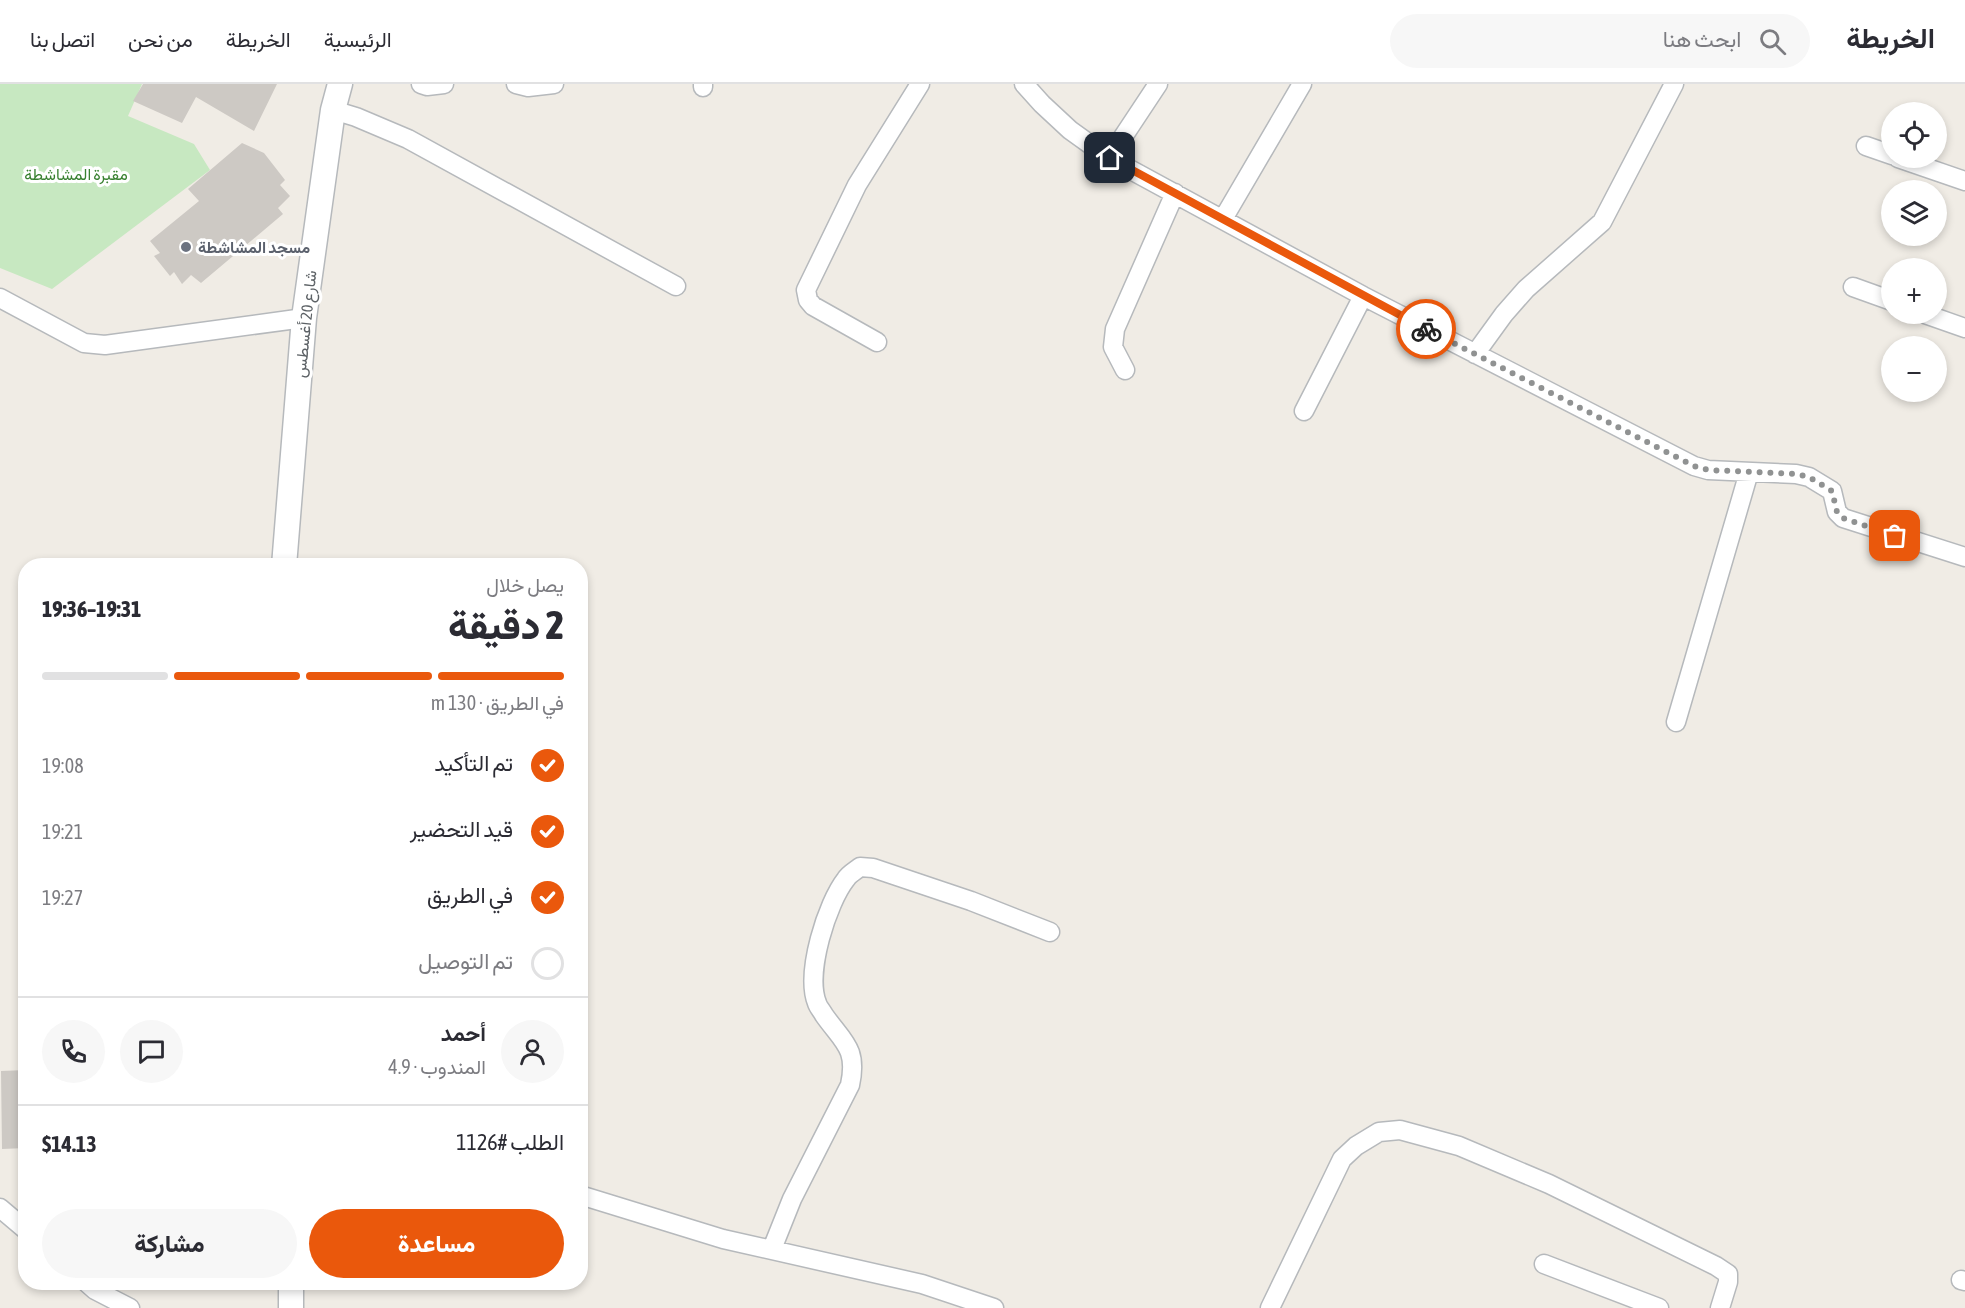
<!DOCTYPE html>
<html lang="ar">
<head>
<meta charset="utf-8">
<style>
	:root { --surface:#fff; --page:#f7f7f7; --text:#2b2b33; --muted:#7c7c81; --line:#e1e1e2; --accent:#ea580c }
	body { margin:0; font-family:"Asap Condensed",Vazirmatn,sans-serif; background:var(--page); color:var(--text); direction:rtl; height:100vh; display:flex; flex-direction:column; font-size:22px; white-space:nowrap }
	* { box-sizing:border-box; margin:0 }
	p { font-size:20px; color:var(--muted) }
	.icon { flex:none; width:33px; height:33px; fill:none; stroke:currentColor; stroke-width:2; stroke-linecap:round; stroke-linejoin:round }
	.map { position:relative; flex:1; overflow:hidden; direction:ltr }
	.details { position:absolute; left:18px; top:474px; width:570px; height:732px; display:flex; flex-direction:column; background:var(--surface); border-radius:24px; box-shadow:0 3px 9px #0003; direction:rtl }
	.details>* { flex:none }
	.buttons { position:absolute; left:1881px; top:18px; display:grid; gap:12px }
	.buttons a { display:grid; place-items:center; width:66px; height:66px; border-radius:50%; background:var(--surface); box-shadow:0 3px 9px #0003; font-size:30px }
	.pin { position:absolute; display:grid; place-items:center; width:51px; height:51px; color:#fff; margin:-26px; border-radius:12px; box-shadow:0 3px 9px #0006 }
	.courier { position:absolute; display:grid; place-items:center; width:60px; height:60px; margin:-30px; border:4px solid #ea580c; border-radius:50%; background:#fff; color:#222; box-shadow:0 2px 8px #0007 }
	.head em { font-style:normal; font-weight:800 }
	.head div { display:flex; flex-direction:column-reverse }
	.head { display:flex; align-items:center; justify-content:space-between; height:102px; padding:0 24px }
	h1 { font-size:39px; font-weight:800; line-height:45px }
	.bar { display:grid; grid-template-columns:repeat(4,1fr); gap:9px 6px; align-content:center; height:72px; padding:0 24px }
	.bar i { height:8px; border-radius:4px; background:var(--line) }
	.bar .current { background:var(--accent) }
	.bar p { grid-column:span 4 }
	.line { display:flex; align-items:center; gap:15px; padding:0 24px; border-top:2px solid var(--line) }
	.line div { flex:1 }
	.round { display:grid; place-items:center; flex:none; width:63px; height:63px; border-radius:32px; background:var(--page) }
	ol { padding:0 24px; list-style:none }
	li { display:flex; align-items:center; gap:18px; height:66px }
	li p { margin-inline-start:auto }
	li .icon { padding:6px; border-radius:50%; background:var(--accent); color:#fff; stroke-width:4 }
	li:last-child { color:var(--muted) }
	li i { width:33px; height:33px; border:3px solid var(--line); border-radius:50% }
	.action { display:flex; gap:12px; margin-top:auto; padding:12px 24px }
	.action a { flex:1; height:69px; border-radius:36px; background:var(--accent); color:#fff; font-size:24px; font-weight:800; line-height:69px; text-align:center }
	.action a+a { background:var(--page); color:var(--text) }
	header { display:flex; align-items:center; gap:36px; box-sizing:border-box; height:84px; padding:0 30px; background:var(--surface); border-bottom:2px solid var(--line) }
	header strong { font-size:28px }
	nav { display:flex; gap:33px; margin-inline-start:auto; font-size:21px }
	.search { width:420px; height:54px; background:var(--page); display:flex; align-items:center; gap:15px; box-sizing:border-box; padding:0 21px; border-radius:33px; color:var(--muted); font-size:22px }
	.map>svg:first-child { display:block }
	.green { fill:#c7e8c1 }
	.building { fill:#cdc9c4 }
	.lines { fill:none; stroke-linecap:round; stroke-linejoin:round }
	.minor-casing { stroke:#b6b9bc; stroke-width:21 }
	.tertiary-casing { stroke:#b6b9bc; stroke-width:27 }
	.minor { stroke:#fff; stroke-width:18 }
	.tertiary { stroke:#fff; stroke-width:24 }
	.done { stroke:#909292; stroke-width:6; stroke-dasharray:0 10.8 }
	.route { stroke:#ea580c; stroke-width:8 }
	.worship-dot { fill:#6b7280; stroke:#fff; stroke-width:2 }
	.labels { text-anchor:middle; stroke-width:6; stroke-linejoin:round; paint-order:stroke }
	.park-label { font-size:16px; fill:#398131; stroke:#fff }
	.worship-label { font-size:16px; font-weight:bold; fill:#5b616d; stroke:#fff; text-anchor:start }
	.street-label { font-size:16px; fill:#5d6266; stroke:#fff }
</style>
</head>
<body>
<header>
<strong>الخريطة</strong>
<div class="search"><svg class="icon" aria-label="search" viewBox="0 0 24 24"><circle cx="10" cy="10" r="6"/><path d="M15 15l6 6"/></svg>ابحث هنا</div>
<nav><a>الرئيسية</a><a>الخريطة</a><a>من نحن</a><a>اتصل بنا</a></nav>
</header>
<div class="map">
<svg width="1965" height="1224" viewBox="0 0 1965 1224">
	<rect width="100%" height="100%" fill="#f0ece5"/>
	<path class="green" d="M0,0H142L128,32L194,60L210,86L52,205L0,184Z"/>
	<path class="building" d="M143,0H277L254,47L196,13L182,39L133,17Z
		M242,59L264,69L285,96L280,101L290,112L278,124L283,130L201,199L191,191L182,200L174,188L170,192L154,172L160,169L150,157L199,117L188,105Z
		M26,986V1064L2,1065L1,987Z"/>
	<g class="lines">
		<g class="minor-casing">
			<path id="minor" d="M421,0L427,2L444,0
				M516,0L528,3L554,0
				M1024,0L1042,20L1070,46L1109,74L1363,212L1694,382L1708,386L1796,390L1809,393L1832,407L1837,428L1843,434L1965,473
				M703,3V0
				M333,26L356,33L408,55L676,202
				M1866,62L1892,71
				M1109,74L1158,0
				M1898,74L1965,97
				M1223,135L1302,0
				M1853,203L1892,217
				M0,214L84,259L105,261L304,234
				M1925,230L1965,244
				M877,258L813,222L808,216L806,206L857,101L920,0
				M1475,270L1504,230L1526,205L1602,138L1674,0
				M1125,286L1113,263L1115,245L1175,109
				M1304,327L1363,212
				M1676,638L1749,388
				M580,1111L723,1155L922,1200L994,1224
				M0,1124L26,1146
				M772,1165L792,1115L850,1001C858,964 843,958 824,931C822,927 818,923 817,919C805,889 827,819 846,795C849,790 855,787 860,783L873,784L971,817L1050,848
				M1544,1180L1659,1224
				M1961,1196L1965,1197
				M86,1198L95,1206L130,1224
				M1270,1224L1342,1075L1356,1062L1379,1048L1400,1046L1459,1062L1549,1100L1716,1182L1728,1190V1198L1720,1224"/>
		</g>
		<g class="tertiary-casing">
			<path id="tertiary" d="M284,482L304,234L333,26L340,0
				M291,1198V1224"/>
		</g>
		<use href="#minor" class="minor"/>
		<use href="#tertiary" class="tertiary"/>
	</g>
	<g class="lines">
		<path class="done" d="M1426,245L1694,382L1708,386L1796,390L1809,393L1832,407L1837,428L1843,434L1895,452"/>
		<path class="route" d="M1110,74L1426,245"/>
	</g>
	<circle class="worship-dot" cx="186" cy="163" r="6"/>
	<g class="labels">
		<g class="park-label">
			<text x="76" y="96">مقبرة المشاشطة</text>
		</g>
		<g class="worship-label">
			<text x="198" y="169">مسجد المشاشطة</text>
		</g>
		<g class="street-label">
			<text transform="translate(305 240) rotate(-84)" y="6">شارع 20 أغسطس</text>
		</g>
	</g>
</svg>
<div class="buttons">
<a><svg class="icon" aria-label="locate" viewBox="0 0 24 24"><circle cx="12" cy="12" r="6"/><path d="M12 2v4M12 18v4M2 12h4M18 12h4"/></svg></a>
<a><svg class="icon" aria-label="layers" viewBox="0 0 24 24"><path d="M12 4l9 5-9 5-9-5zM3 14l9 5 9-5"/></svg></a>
<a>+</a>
<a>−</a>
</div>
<div class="pin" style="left:1895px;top:452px;background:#ea580c"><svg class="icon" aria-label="bag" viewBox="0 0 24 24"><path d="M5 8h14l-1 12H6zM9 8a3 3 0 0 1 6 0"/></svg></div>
<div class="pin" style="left:1110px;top:74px;background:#1f2937"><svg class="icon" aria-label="home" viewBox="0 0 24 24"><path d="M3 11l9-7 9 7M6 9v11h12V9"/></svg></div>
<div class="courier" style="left:1426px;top:245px"><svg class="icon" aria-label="bike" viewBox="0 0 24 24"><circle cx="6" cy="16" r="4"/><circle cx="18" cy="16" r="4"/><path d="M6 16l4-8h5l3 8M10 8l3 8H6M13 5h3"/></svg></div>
<section class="details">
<div class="head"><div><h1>2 دقيقة</h1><p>يصل خلال</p></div><em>19:31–19:36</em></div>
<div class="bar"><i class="current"></i><i class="current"></i><i class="current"></i><i></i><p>في الطريق · 130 m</p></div>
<ol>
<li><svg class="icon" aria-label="check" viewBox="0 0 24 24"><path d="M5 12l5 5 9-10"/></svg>تم التأكيد<p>19:08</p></li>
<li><svg class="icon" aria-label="check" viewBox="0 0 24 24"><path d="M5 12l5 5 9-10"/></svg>قيد التحضير<p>19:21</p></li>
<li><svg class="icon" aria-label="check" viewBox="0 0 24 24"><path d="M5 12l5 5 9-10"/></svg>في الطريق<p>19:27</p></li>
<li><i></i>تم التوصيل</li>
</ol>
<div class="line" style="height:108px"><a class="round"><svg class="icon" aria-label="person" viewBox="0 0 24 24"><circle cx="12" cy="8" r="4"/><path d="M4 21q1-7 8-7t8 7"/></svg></a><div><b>أحمد</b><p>المندوب · 4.9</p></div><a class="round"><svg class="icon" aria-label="chat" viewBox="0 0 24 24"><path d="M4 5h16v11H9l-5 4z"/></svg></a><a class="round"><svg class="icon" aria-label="phone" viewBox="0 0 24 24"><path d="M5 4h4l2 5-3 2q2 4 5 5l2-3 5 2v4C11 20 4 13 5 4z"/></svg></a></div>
<div class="line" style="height:78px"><div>الطلب #1126</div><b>$14.13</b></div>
<div class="action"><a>مساعدة</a><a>مشاركة</a></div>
</section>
</div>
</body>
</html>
